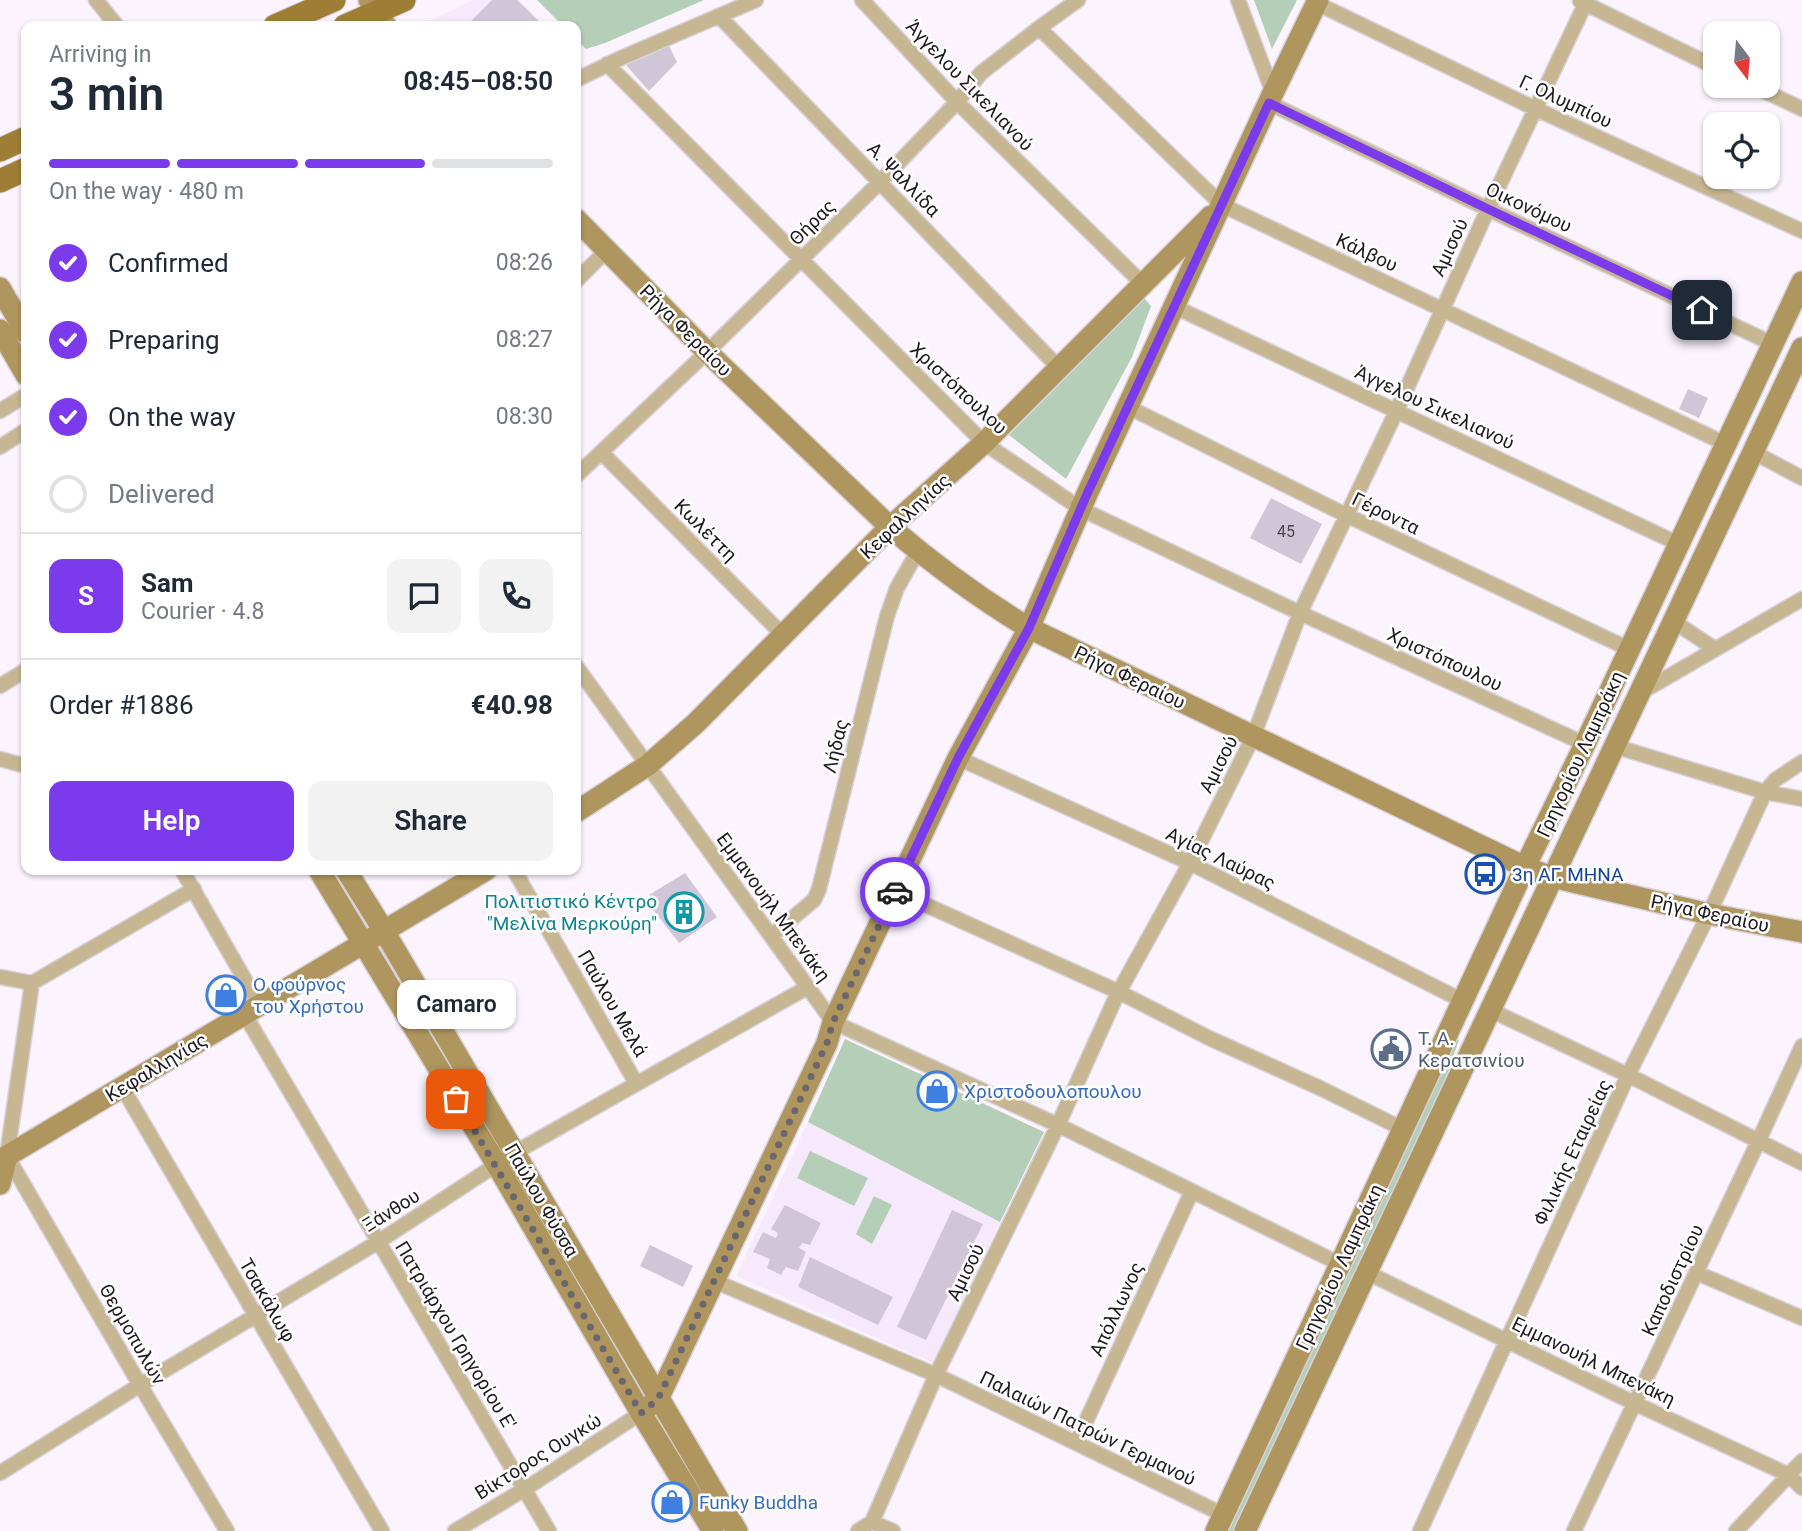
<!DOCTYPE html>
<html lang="en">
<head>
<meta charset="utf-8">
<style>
	:root { --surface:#fff; --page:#f2f2f3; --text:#1f2937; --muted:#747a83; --line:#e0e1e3; --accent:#7c3aed }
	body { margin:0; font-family:Roboto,sans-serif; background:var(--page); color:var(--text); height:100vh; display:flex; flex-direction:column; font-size:26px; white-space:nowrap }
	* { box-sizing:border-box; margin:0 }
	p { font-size:23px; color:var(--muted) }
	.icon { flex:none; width:38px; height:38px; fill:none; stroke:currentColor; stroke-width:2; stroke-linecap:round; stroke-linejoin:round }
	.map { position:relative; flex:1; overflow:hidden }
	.details { position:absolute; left:21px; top:21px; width:560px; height:854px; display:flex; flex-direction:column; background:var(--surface); border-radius:14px; box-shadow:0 2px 5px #0004 }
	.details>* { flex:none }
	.needle { width:46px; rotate:164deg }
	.buttons { position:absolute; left:1703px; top:21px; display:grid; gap:14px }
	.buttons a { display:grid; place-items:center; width:77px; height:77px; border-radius:14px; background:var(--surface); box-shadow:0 2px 5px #0004; font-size:35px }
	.pin { position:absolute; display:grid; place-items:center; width:60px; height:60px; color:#fff; margin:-30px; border-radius:14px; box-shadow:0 4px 10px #0006 }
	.courier { position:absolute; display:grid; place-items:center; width:70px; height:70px; margin:-35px; border:5px solid #7c3aed; border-radius:50%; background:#fff; color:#222; box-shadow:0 2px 9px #0007 }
	.bubble { position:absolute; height:49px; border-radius:14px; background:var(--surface); box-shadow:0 2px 5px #0004; font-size:23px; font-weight:600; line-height:49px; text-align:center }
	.head em { font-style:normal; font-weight:600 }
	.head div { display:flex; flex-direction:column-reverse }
	.head { display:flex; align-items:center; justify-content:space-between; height:119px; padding:0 28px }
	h1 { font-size:46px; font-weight:600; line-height:52px }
	.bar { display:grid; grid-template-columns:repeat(4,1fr); gap:10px 7px; align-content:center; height:84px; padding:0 28px }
	.bar i { height:9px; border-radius:5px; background:var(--line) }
	.bar .active { background:var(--accent) }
	.bar p { grid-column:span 4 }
	.line { display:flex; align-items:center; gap:18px; padding:0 28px; border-top:2px solid var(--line) }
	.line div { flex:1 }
	.round { display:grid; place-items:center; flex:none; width:74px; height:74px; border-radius:14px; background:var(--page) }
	ol { padding:0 28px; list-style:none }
	li { display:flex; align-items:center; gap:21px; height:77px }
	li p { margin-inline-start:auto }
	li .icon { padding:7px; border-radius:50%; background:var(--accent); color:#fff; stroke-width:4 }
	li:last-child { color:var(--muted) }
	li i { width:38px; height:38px; border:4px solid var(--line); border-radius:50% }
	.button { display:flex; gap:14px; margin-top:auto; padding:14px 28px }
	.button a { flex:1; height:80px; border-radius:14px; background:var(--accent); color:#fff; font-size:28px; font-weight:600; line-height:80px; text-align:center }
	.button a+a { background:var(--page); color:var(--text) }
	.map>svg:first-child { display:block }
	.built { fill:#f6e9fc }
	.green { fill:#b5ceb7 }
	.building { fill:#d1c6d8 }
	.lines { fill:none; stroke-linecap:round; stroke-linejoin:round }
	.street-casing { stroke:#d8d1da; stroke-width:17 }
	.secondary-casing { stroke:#d8d1da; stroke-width:24 }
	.primary-casing { stroke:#d8d1da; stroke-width:25 }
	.street { stroke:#c7b692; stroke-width:14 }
	.secondary { stroke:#af965e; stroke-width:21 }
	.primary { stroke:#9d7e34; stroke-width:23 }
	.done { stroke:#6b666e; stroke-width:7; stroke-dasharray:0 12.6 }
	.route { stroke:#7c3aed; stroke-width:9 }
	.labels { text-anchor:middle; stroke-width:5; stroke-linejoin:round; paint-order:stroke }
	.number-label { font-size:16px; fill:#4b444e }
	.street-label { font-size:19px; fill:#1e1920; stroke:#fff }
	.transit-label { font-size:19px; fill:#164399; stroke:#fff; text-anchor:start }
	.culture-label { font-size:19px; fill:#0d838f; stroke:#fff; text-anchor:end }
	.shop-label { font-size:19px; fill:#366cbe; stroke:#fff; text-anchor:start }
	.service-label { font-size:19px; fill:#4e5e75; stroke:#fff; text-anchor:start }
</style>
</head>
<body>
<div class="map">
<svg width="1802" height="1531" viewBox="0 0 1802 1531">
	<rect width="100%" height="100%" fill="#fbf4fe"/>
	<path class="built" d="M473,0H519L545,26H427L431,20Z
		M808,1122L1000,1222L935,1364L736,1276Z"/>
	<path class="green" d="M537,0H704L605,43L586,49L576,39V26H563Z
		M1254,0H1297L1272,49Z
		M1144,298L1151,306L1132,357L1066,479L1009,435Z
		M845,1039L1044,1132L1000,1222L808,1122Z
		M1456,1039L1459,1040L1438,1100L1235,1531H1219Z
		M810,1151L868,1178L854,1206L797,1178Z
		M874,1196L892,1205L872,1244L856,1234Z"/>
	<path class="building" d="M492,0H517L544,26H466Z
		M669,46L677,62L649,91L626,65Z
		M1688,389L1708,398L1699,418L1679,409Z
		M1271,498L1322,524L1301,564L1250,538Z
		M685,873L717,917L679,943L651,907L655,904L649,895Z
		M785,1205L821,1223L810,1245L802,1243L799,1248L806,1252L798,1271L786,1267L781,1275L767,1268L770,1259L753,1252L763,1232L776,1238L778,1233L771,1229Z
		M952,1210L983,1224L926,1340L897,1327Z
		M650,1245L693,1266L683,1287L640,1266Z
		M810,1257L893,1297L878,1325L798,1287Z"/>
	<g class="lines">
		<g class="street-casing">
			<path id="street" d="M96,0L117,26
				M862,0L957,102L1143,284
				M1238,0L1273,93
				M1580,1L1715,67
				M1316,3L1536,109L1802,231
				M720,17L1059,368
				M1039,28L1222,205L1726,444
				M607,64L984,443L1081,509L1300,613L1585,744
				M576,80L621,58L756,0
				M1754,86L1802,109
				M1269,103L1488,209L1773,344
				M576,281L607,250
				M1175,307L1679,544
				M1128,407L1346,515L1629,649
				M0,411L26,395
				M0,447L26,430
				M601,452L783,635
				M1753,452L1802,478
				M576,476L707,352L880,182L957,102L981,73L1039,28L1078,0
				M1673,621L1715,649
				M576,666L833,1022L1058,1125L1340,1264
				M0,686L26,670
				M1640,693L1802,599
				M1614,746L1765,792L1802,799
				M958,758L1190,863L1463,1001
				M0,759L26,766
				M182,870L260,1006
				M514,870L636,1083
				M895,891L1119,992L1209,1038L1322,1089L1403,1129
				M771,936L814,900L819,889L887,616L897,588L918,551
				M0,977L32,983
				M32,983L194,889
				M1490,1010L1628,1075L1802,1163
				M245,1015L549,1531
				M122,1087L382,1531
				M7,1156L140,1385L227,1531
				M7,1156L32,983
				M1366,1272L1634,1403L1789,1475L1802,1488
				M1697,1273L1802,1318
				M714,1281L936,1375L1224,1515
				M1076,1443L1192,1191
				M0,1473L140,1385L378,1242L514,1153L808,987
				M872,1522L893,1531
				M455,1531L525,1489L641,1413
				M858,1531L872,1522L936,1375L1058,1125L1116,997L1190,863L1253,737L1300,613L1397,410L1488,209L1587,0
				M1420,1531L1628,1075L1709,914L1765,792L1775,780L1802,762
				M1574,1531L1758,1142L1802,1046
				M1736,1531L1802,1461"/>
		</g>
		<g class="secondary-casing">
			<path id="secondary" d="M369,0L386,26
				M576,219L707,352L890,527C932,563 982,600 1029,628L1525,867L1552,877L1709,914L1802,932
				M0,288L26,333
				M0,330L26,375
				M576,812L648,765L696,723L890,527L984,443L1211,216
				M319,870L497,1165L641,1413L713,1531
				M346,870L384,931L737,1531
				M0,1184L7,1156L486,870
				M641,1413L658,1399L827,1043L833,1022L958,758L1029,628L1087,494L1273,93L1318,0
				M1216,1531L1525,867L1585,744L1802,282
				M1245,1531L1802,348"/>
		</g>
		<g class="primary-casing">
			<path id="primary" d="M275,26L334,0
				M345,26L404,0
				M0,150L26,138
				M0,181L26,169"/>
		</g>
		<use href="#street" class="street"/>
		<use href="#secondary" class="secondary"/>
		<use href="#primary" class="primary"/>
	</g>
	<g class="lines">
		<path class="done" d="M456,1099L641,1413L658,1399L827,1043L833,1022L895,892"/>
		<path class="route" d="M895,892L958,758L1029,628L1087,494L1269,103L1488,209L1702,310"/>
	</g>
	<defs>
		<g id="bus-ring" transform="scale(2.0125)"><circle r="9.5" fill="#fff" stroke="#1a4fb4" stroke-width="1.5"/><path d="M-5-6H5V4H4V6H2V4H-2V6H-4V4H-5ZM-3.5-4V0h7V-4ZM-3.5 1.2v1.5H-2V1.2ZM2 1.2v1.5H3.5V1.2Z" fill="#1a4fb4"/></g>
		<g id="building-ring" transform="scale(2.0125)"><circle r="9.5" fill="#fff" stroke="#0f9aa8" stroke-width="1.5"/><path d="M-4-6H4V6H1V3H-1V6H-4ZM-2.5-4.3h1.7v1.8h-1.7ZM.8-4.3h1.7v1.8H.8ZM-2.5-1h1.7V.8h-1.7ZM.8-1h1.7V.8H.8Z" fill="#0f9aa8"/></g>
		<g id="shop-ring" transform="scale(2.0125)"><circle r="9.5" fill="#fff" stroke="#3f7fe0" stroke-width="1.5"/><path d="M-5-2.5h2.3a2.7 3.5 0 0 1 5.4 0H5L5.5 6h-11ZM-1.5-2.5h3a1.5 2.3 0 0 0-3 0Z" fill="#3f7fe0"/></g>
		<g id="civic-ring" transform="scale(2.0125)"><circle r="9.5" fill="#fff" stroke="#5c6f8a" stroke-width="1.5"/><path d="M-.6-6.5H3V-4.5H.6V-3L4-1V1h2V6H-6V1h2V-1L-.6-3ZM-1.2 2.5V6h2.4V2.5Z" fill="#5c6f8a"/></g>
	</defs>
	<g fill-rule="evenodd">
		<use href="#bus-ring" x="1485" y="874"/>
		<use href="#building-ring" x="684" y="912"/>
		<use href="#shop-ring" x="226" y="995"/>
		<use href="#civic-ring" x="1391" y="1049"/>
		<use href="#shop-ring" x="937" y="1091"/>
		<use href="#shop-ring" x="672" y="1502"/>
	</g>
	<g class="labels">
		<g class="number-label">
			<text x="1286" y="537">45</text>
		</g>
		<g class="street-label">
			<text transform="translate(970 85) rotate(46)" y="7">Άγγελου Σικελιανού</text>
			<text transform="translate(1566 101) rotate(25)" y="7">Γ. Ολυμπίου</text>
			<text transform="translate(904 179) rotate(46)" y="7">Α. Ψαλλίδα</text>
			<text transform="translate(1529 207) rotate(25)" y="7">Οικονόμου</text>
			<text transform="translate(812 222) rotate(-45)" y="7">Θήρας</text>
			<text transform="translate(1449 247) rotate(-65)" y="7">Αμισού</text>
			<text transform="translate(1367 252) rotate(25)" y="7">Κάλβου</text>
			<text transform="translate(686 330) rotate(45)" y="7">Ρήγα Φεραίου</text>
			<text transform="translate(959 388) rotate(43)" y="7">Χριστόπουλου</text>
			<text transform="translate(1435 407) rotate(25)" y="7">Άγγελου Σικελιανού</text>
			<text transform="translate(1386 513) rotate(26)" y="7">Γέροντα</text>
			<text transform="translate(905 516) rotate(-43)" y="7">Κεφαλληνίας</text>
			<text transform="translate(706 530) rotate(45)" y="7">Κωλέττη</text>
			<text transform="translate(1445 659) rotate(25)" y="7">Χριστόπουλου</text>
			<text transform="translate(1130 677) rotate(26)" y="7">Ρήγα Φεραίου</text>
			<text transform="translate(835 746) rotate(-76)" y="7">Λήδας</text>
			<text transform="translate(1580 754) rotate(-65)" y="7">Γρηγορίου Λαμπράκη</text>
			<text transform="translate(1218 764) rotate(-63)" y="7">Αμισού</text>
			<text transform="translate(1221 858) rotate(26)" y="7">Αγίας Λαύρας</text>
			<text transform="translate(774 907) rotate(54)" y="7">Εμμανουήλ Μπενάκη</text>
			<text transform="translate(1710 913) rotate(12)" y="7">Ρήγα Φεραίου</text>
			<text transform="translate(613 1003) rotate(60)" y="7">Παύλου Μελά</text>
			<text transform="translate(156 1067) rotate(-31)" y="7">Κεφαλληνίας</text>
			<text transform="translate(1572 1152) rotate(-65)" y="7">Φιλικής Εταιρείας</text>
			<text transform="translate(542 1200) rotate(60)" y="7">Παύλου Φύσσα</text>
			<text transform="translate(391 1210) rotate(-32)" y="7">Ξάνθου</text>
			<text transform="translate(1339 1267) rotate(-65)" y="7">Γρηγορίου Λαμπράκη</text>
			<text transform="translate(965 1272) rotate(-64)" y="7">Αμισού</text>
			<text transform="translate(1672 1280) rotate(-65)" y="7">Καποδιστρίου</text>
			<text transform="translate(268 1300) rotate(60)" y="7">Τσακάλωφ</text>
			<text transform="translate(1116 1309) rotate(-65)" y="7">Απόλλωνος</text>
			<text transform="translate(133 1334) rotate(60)" y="7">Θερμοπυλών</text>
			<text transform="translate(456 1335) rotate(59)" y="7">Πατριάρχου Γρηγορίου Ε'</text>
			<text transform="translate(1594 1361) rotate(26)" y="7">Εμμανουήλ Μπενάκη</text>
			<text transform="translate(1088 1428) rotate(26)" y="7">Παλαιών Πατρών Γερμανού</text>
			<text transform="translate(538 1456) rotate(-32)" y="7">Βίκτορος Ουγκώ</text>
		</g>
		<g class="transit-label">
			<text x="1512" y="881">3η ΑΓ. ΜΗΝΑ</text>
		</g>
		<g class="culture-label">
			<text x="657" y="908">Πολιτιστικό Κέντρο<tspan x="657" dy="22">"Μελίνα Μερκούρη"</tspan></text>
		</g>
		<g class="shop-label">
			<text x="253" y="991">Ο φούρνος<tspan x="253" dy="22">του Χρήστου</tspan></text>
			<text x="964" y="1098">Χριστοδουλοπουλου</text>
			<text x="699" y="1509">Funky Buddha</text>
		</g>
		<g class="service-label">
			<text x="1418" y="1045">Τ. Α.<tspan x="1418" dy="22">Κερατσινίου</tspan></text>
		</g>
	</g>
</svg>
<div class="buttons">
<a><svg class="needle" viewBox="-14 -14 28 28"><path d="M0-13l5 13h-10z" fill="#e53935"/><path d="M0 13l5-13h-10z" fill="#747a83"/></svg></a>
<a><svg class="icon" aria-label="locate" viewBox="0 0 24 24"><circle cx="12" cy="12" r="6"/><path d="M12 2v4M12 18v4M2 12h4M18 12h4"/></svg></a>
</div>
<div class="pin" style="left:456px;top:1099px;background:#ea580c"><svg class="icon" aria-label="bag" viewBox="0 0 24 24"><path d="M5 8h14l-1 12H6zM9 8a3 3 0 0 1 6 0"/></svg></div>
<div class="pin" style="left:1702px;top:310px;background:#1f2937"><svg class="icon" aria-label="home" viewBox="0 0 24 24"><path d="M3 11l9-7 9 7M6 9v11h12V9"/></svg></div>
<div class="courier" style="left:895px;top:892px"><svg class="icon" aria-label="car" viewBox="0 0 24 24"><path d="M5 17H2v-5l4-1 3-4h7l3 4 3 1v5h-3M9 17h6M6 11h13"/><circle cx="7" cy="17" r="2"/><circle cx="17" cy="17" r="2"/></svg></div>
<div class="bubble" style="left:397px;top:980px;width:119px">Camaro</div>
<section class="details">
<div class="head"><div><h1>3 min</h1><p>Arriving in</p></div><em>08:45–08:50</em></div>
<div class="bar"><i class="active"></i><i class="active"></i><i class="active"></i><i></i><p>On the way · 480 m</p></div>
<ol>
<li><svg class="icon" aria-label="check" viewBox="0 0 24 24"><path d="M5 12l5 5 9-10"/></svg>Confirmed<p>08:26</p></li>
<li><svg class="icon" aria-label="check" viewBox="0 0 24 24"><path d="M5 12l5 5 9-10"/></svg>Preparing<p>08:27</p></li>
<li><svg class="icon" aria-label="check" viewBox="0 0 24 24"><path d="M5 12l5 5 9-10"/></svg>On the way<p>08:30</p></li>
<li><i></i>Delivered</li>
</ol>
<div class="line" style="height:126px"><b class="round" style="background:var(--accent);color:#fff">S</b><div><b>Sam</b><p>Courier · 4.8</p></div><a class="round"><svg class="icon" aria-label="chat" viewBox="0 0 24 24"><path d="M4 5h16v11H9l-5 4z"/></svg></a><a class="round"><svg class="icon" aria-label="phone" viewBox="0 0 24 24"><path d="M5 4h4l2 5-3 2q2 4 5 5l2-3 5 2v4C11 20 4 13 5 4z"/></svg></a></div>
<div class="line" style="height:91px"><div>Order #1886</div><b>€40.98</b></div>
<div class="button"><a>Help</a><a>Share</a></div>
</section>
</div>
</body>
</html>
